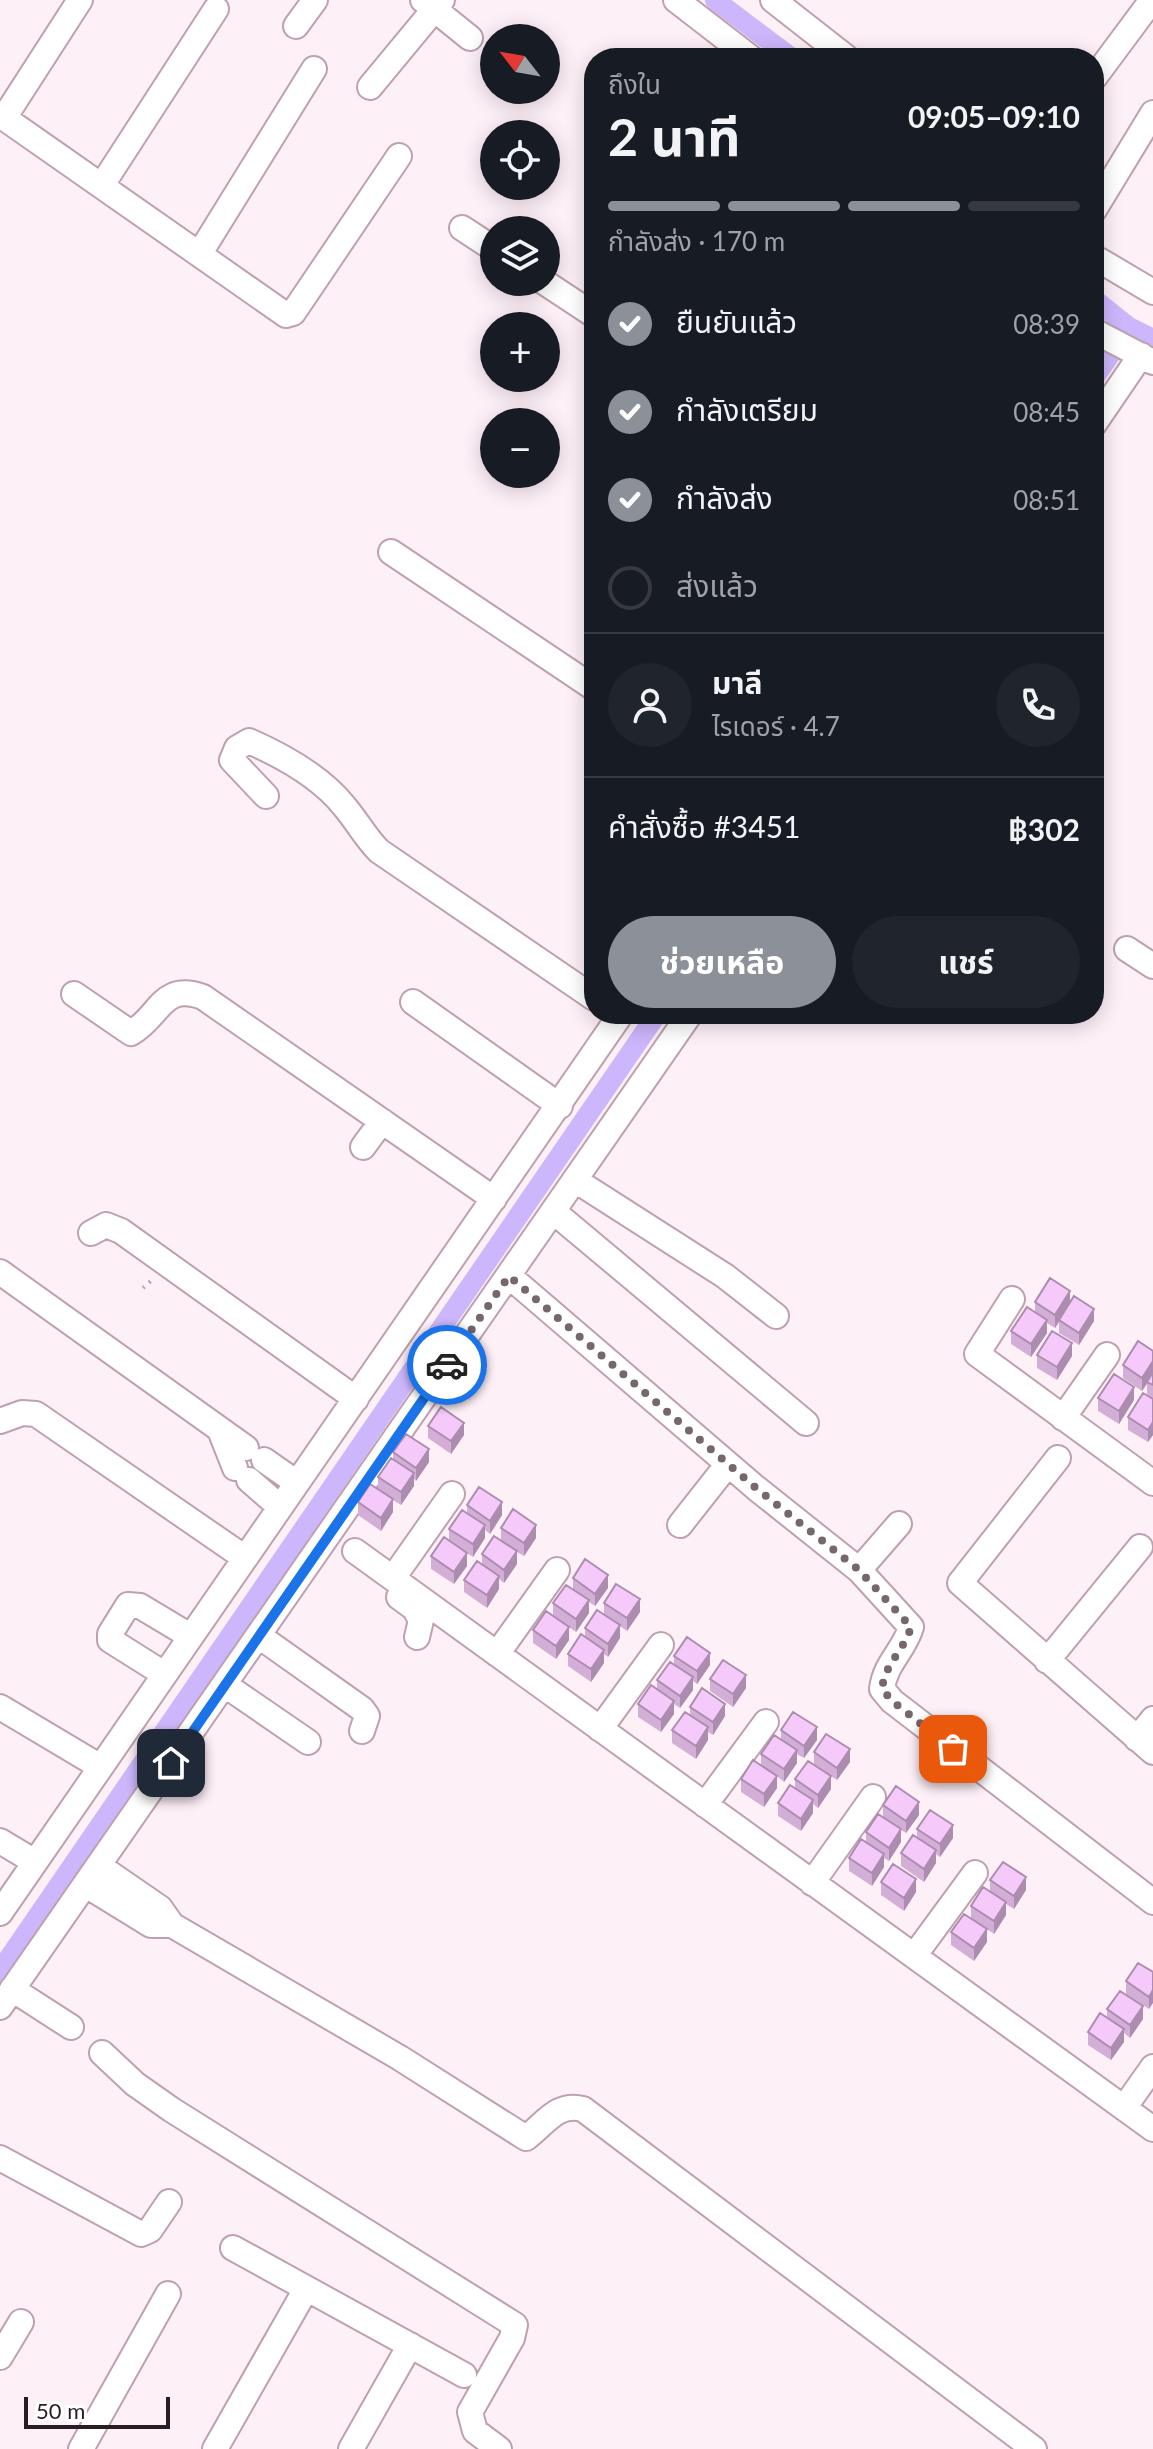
<!DOCTYPE html>
<html lang="th">
<head>
<meta charset="utf-8">
<style>
	:root { --surface:#171b24; --page:#20242c; --text:#f1f3f6; --muted:#9ea1a6; --line:#363941; --accent:#8c9099 }
	body { margin:0; font-family:Lato,"Noto Sans Thai",sans-serif; background:var(--page); color:var(--text); height:100vh; display:flex; flex-direction:column; font-size:30px; white-space:nowrap }
	* { box-sizing:border-box; margin:0 }
	p { font-size:26px; color:var(--muted) }
	.icon { flex:none; width:44px; height:44px; fill:none; stroke:currentColor; stroke-width:2; stroke-linecap:round; stroke-linejoin:round }
	.map { position:relative; flex:1; overflow:hidden }
	.drawer { position:absolute; left:584px; top:48px; width:520px; height:976px; display:flex; flex-direction:column; background:var(--surface); border-radius:32px; box-shadow:0 4px 20px #0003 }
	.drawer>* { flex:none }
	.needle { width:52px; rotate:301deg }
	.buttons { position:absolute; left:480px; top:24px; display:grid; gap:16px }
	.buttons a { display:grid; place-items:center; width:80px; height:80px; border-radius:50%; background:var(--surface); box-shadow:0 4px 20px #0003; font-size:40px }
	.scale { position:absolute; left:24px; bottom:20px; width:146px; box-sizing:border-box; padding-left:8px; border:4px solid #291d23; border-top:0; font-size:22px; line-height:28px; white-space:nowrap; color:#291d23; -webkit-text-stroke:6px #fff; paint-order:stroke }
	.pin { position:absolute; display:grid; place-items:center; width:68px; height:68px; color:#fff; margin:-34px; border-radius:16px; box-shadow:0 4px 12px #0006 }
	.courier { position:absolute; display:grid; place-items:center; width:80px; height:80px; margin:-40px; border:6px solid #1a73e8; border-radius:50%; background:#fff; color:#222; box-shadow:0 2px 10px #0007 }
	.head em { font-style:normal; font-weight:700 }
	.head div { display:flex; flex-direction:column-reverse }
	.head { display:flex; align-items:center; justify-content:space-between; height:136px; padding:0 24px }
	h1 { font-size:52px; font-weight:700; line-height:60px }
	.bar { display:grid; grid-template-columns:repeat(4,1fr); gap:12px 8px; align-content:center; height:96px; padding:0 24px }
	.bar i { height:10px; border-radius:6px; background:var(--line) }
	.bar .current { background:var(--accent) }
	.bar p { grid-column:span 4 }
	.line { display:flex; align-items:center; gap:20px; padding:0 24px; border-top:2px solid var(--line) }
	.line div { flex:1 }
	.round { display:grid; place-items:center; flex:none; width:84px; height:84px; border-radius:42px; background:var(--page) }
	ol { padding:0 24px; list-style:none }
	li { display:flex; align-items:center; gap:24px; height:88px }
	li p { margin-inline-start:auto }
	li .icon { padding:8px; border-radius:50%; background:var(--accent); color:#fff; stroke-width:4 }
	li:last-child { color:var(--muted) }
	li i { width:44px; height:44px; border:4px solid var(--line); border-radius:50% }
	.primary-button { display:flex; gap:16px; margin-top:auto; padding:16px 24px }
	.primary-button a { flex:1; height:92px; border-radius:48px; background:var(--accent); color:#fff; font-size:32px; font-weight:700; line-height:92px; text-align:center }
	.primary-button a+a { background:var(--page); color:var(--text) }
	.map>svg:first-child { display:block }
	.lines { fill:none; stroke-linecap:round; stroke-linejoin:round }
	.canal { stroke:#cdb7fc; stroke-width:20 }
	.minor-casing { stroke:#bfa0b0; stroke-width:28 }
	.path { stroke:#b6a8af; stroke-width:4; stroke-dasharray:2 6; stroke-linecap:butt }
	.minor { stroke:#fff; stroke-width:24 }
	.wall { fill:#d3aed7 }
	.shaded-wall { fill:#ac8daf }
	.building { fill:#f5cafa; stroke:#ac8daf; stroke-width:2 }
	.done { stroke:#74676d; stroke-width:8; stroke-dasharray:0 14.4 }
	.route { stroke:#1a73e8; stroke-width:10 }
</style>
</head>
<body>
<div class="map">
<svg width="1153" height="2449" viewBox="0 0 1153 2449">
	<rect width="100%" height="100%" fill="#fef0f7"/>
	<g class="lines">
		<path class="canal" d="M715,0L792,58
			M1094,299L1129,327L1153,339
			M1094,378L1126,332
			M0,1971L657,1014"/>
		<g class="minor-casing">
			<path id="minor" d="M423,0L470,38
				M676,0L751,58
				M773,0L847,58
				M296,26L315,0
				M1094,78L1152,0
				M370,87L442,0
				M0,115L286,315L293,313L399,156
				M4,118L80,0
				M102,185L216,9
				M1094,210L1153,113
				M462,228L494,249
				M200,253L314,69
				M1099,260L1153,292
				M544,282L594,315
				M1094,331L1153,362
				M1094,424L1141,355
				M391,552L594,688
				M266,796L232,760L237,748L249,741C283,756 321,777 344,806C357,821 365,837 379,851L594,998
				M1127,949L1153,966
				M74,994L131,1033C161,1016 161,982 203,997L494,1199
				M413,1002L560,1106
				M363,1147L382,1121
				M575,1180L725,1276L776,1316
				M554,1212L806,1423
				M91,1233L106,1225L121,1231L356,1399
				M0,1272L246,1448
				M509,1276L756,1488L859,1570L911,1627C904,1651 885,1663 882,1689L892,1701L1153,1902
				M1012,1299L977,1354L1153,1483
				M1063,1418L1107,1355
				M0,1421L22,1413L36,1414L245,1558
				M220,1430L235,1468
				M1058,1458L960,1583L1153,1752
				M264,1460L297,1483
				M249,1480L280,1507
				M680,1525L728,1464
				M355,1551L1153,2129
				M859,1570L899,1524
				M393,1578L452,1494
				M399,1597L414,1608L421,1620L417,1637
				M259,1636L362,1709L367,1716L362,1731
				M497,1654L557,1570
				M1047,1661L1140,1547
				M164,1674L110,1640V1634L128,1605L140,1606L190,1636
				M225,1685L308,1742
				M0,1707L99,1766
				M600,1729L661,1645
				M1137,1739L1153,1719
				M705,1805L766,1722
				M0,1841L35,1862
				M99,1866L160,1908L172,1925L400,2058L526,2138C545,2124 557,2102 583,2109L1034,2449
				M812,1883L873,1797
				M86,1885L151,1925H172
				M0,1913L621,1014
				M914,1956L975,1873
				M12,1989L71,2027
				M0,2007L690,1014
				M102,2053L135,2084L172,2110L515,2325L512,2338L470,2412L475,2431L499,2449
				M1124,2108L1153,2067
				M0,2158L141,2234L150,2230L169,2202
				M233,2248L464,2375
				M0,2357L21,2322
				M81,2449L168,2294
				M215,2449L306,2289
				M351,2449L410,2345"/>
		</g>
		<path class="path" d="M143,1288L152,1280"/>
		<use href="#minor" class="minor"/>
	</g>
	<path class="wall" d="M1035,1302H1070L1094,1321L1079,1345L1059,1333V1322L1055,1328L1047,1323V1333L1031,1357L1011,1344V1331L1035,1312Z
		M1153,1351V1398L1147,1394V1384L1142,1391L1123,1378V1365Z
		M1037,1355L1072,1356L1057,1380L1037,1368Z
		M1098,1398L1134,1400L1119,1424L1098,1411Z
		M1153,1399V1435L1148,1442L1128,1430V1417Z
		M428,1426L464,1435L451,1454L428,1438Z
		M393,1452L429,1462L416,1481L414,1479V1486L401,1505L393,1500V1512L381,1531L358,1515V1502L378,1489V1477L393,1460Z
		M467,1505L502,1515L490,1534L485,1530V1538L473,1557L467,1553V1566L454,1584L431,1569V1556L449,1541V1529L467,1513Z
		M501,1528L536,1538L524,1556L517,1552V1564L504,1583L499,1579V1589L487,1608L464,1592V1580L482,1564V1554L501,1540Z
		M573,1578L608,1588L595,1606L589,1602V1613L576,1632L569,1627V1640L556,1659L533,1643V1630L553,1616V1603L573,1589Z
		M604,1603L640,1612L627,1631L620,1626V1638L608,1657L604,1654V1663L591,1682L568,1666V1654L585,1637V1628L604,1614Z
		M674,1656L710,1665L697,1684L693,1681V1690L680,1708L674,1704V1714L661,1732L638,1717V1704L657,1690V1680L674,1664Z
		M710,1679L746,1688L733,1707L710,1691Z
		M690,1707L725,1716L713,1735L708,1732V1740L696,1759L672,1743V1730L690,1715Z
		M781,1730L817,1740L804,1758L797,1754V1763L784,1782L777,1776V1788L764,1807L741,1792V1779L761,1766V1754L781,1739Z
		M814,1752L850,1762L837,1780L831,1776V1789L818,1808L813,1804V1813L801,1831L778,1816V1803L795,1788V1779L814,1765Z
		M883,1805L919,1815L906,1833L901,1830V1842L889,1861L884,1858V1867L872,1886L849,1871V1858L866,1842V1832L883,1817Z
		M917,1829L953,1838L940,1857L936,1854V1863L924,1882L901,1866V1853L917,1837Z
		M990,1880L1026,1890L1014,1909L1006,1904V1915L994,1934L987,1929V1942L974,1961L951,1945V1932L971,1918V1906L990,1892Z
		M881,1882L916,1892L904,1911L881,1895Z
		M1153,1972L1149,2009L1126,1994V1981Z
		M1107,2009L1143,2019L1130,2038L1124,2033V2042L1111,2060L1088,2045V2032L1107,2018Z"/>
	<path class="shaded-wall" d="M1070,1291V1304L1055,1328V1315Z
		M1094,1309V1321L1079,1345V1333Z
		M1047,1320V1333L1031,1357V1344Z
		M1072,1343V1356L1057,1380V1367Z
		M1153,1361V1374L1142,1391V1378Z
		M1134,1387V1400L1119,1424V1411Z
		M1153,1422V1435L1148,1442V1430Z
		M464,1423V1435L451,1454V1441Z
		M429,1449V1462L416,1481V1468Z
		M414,1473V1486L401,1505V1492Z
		M393,1499V1512L381,1531V1518Z
		M502,1502V1515L490,1534V1521Z
		M485,1525V1538L473,1557V1544Z
		M536,1525V1538L524,1556V1543Z
		M517,1551V1564L504,1583V1570Z
		M467,1553V1566L454,1584V1572Z
		M608,1575V1588L595,1606V1594Z
		M499,1576V1589L487,1608V1595Z
		M640,1599V1612L627,1631V1618Z
		M589,1600V1613L576,1632V1619Z
		M620,1625V1638L608,1657V1644Z
		M569,1627V1640L556,1659V1646Z
		M604,1650V1663L591,1682V1669Z
		M710,1653V1665L697,1684V1671Z
		M746,1675V1688L733,1707V1694Z
		M693,1677V1690L680,1708V1696Z
		M674,1701V1714L661,1732V1720Z
		M725,1704V1716L713,1735V1722Z
		M708,1727V1740L696,1759V1746Z
		M817,1727V1740L804,1758V1746Z
		M850,1749V1762L837,1780V1768Z
		M797,1750V1763L784,1782V1769Z
		M777,1776V1788L764,1807V1794Z
		M831,1776V1789L818,1808V1795Z
		M813,1800V1813L801,1831V1819Z
		M919,1802V1815L906,1833V1821Z
		M953,1825V1838L940,1857V1844Z
		M901,1829V1842L889,1861V1848Z
		M936,1850V1863L924,1882V1869Z
		M884,1854V1867L872,1886V1873Z
		M1026,1877V1890L1014,1909V1896Z
		M916,1879V1892L904,1911V1898Z
		M1006,1902V1915L994,1934V1921Z
		M987,1929V1942L974,1961V1948Z
		M1153,1990V2003L1149,2009V1997Z
		M1143,2006V2019L1130,2038V2025Z
		M1124,2029V2042L1111,2060V2048Z"/>
	<path class="building" d="M1050,1278L1070,1291L1055,1315L1035,1302Z
		M1074,1296L1094,1309L1079,1333L1059,1320Z
		M1027,1307L1047,1320L1031,1344L1011,1331Z
		M1052,1331L1072,1343L1057,1367L1037,1355Z
		M1138,1341L1153,1351V1361L1142,1378L1123,1365Z
		M1153,1372V1385L1147,1382Z
		M1114,1374L1134,1387L1119,1411L1098,1398Z
		M1143,1393L1153,1399V1422L1148,1430L1128,1417Z
		M441,1407L464,1423L451,1441L428,1426Z
		M406,1434L429,1449L416,1468L393,1452Z
		M391,1458L414,1473L401,1492L378,1477Z
		M370,1484L393,1499L381,1518L358,1502Z
		M479,1487L502,1502L490,1521L467,1505Z
		M513,1509L536,1525L524,1543L501,1528Z
		M462,1510L485,1525L473,1544L449,1529Z
		M494,1536L517,1551L504,1570L482,1554Z
		M444,1537L467,1553L454,1572L431,1556Z
		M585,1559L608,1575L595,1594L573,1578Z
		M477,1561L499,1576L487,1595L464,1580Z
		M616,1584L640,1599L627,1618L604,1603Z
		M566,1585L589,1600L576,1619L553,1603Z
		M597,1610L620,1625L608,1644L585,1628Z
		M546,1611L569,1627L556,1646L533,1630Z
		M581,1634L604,1650L591,1669L568,1654Z
		M687,1637L710,1653L697,1671L674,1656Z
		M723,1660L746,1675L733,1694L710,1679Z
		M670,1662L693,1677L680,1696L657,1680Z
		M651,1685L674,1701L661,1720L638,1704Z
		M702,1688L725,1704L713,1722L690,1707Z
		M685,1712L708,1727L696,1746L672,1730Z
		M793,1712L817,1727L804,1746L781,1730Z
		M826,1734L850,1749L837,1768L814,1752Z
		M774,1735L797,1750L784,1769L761,1754Z
		M753,1760L777,1776L764,1794L741,1779Z
		M808,1761L831,1776L818,1795L795,1779Z
		M790,1785L813,1800L801,1819L778,1803Z
		M896,1786L919,1802L906,1821L883,1805Z
		M930,1810L953,1825L940,1844L917,1829Z
		M878,1814L901,1829L889,1848L866,1832Z
		M913,1835L936,1850L924,1869L901,1853Z
		M861,1839L884,1854L872,1873L849,1858Z
		M1003,1862L1026,1877L1014,1896L990,1880Z
		M893,1864L916,1879L904,1898L881,1882Z
		M983,1887L1006,1902L994,1921L971,1906Z
		M964,1914L987,1929L974,1948L951,1932Z
		M1138,1963L1153,1972V1990L1149,1997L1126,1981Z
		M1120,1991L1143,2006L1130,2025L1107,2009Z
		M1100,2013L1124,2029L1111,2048L1088,2032Z"/>
	<g class="lines">
		<path class="done" d="M447,1365L509,1276L756,1488L859,1570L911,1627C904,1651 885,1663 882,1689L892,1701L953,1749"/>
		<path class="route" d="M171,1763L447,1365"/>
	</g>
</svg>
<div class="buttons">
<a><svg class="needle" viewBox="-14 -14 28 28"><path d="M0-13l5 13h-10z" fill="#e53935"/><path d="M0 13l5-13h-10z" fill="#9ea1a6"/></svg></a>
<a><svg class="icon" aria-label="locate" viewBox="0 0 24 24"><circle cx="12" cy="12" r="6"/><path d="M12 2v4M12 18v4M2 12h4M18 12h4"/></svg></a>
<a><svg class="icon" aria-label="layers" viewBox="0 0 24 24"><path d="M12 4l9 5-9 5-9-5zM3 14l9 5 9-5"/></svg></a>
<a>+</a>
<a>−</a>
</div>
<div class="scale">50 m</div>
<div class="pin" style="left:953px;top:1749px;background:#ea580c"><svg class="icon" aria-label="bag" viewBox="0 0 24 24"><path d="M5 8h14l-1 12H6zM9 8a3 3 0 0 1 6 0"/></svg></div>
<div class="pin" style="left:171px;top:1763px;background:#1f2937"><svg class="icon" aria-label="home" viewBox="0 0 24 24"><path d="M3 11l9-7 9 7M6 9v11h12V9"/></svg></div>
<div class="courier" style="left:447px;top:1365px"><svg class="icon" aria-label="car" viewBox="0 0 24 24"><path d="M5 17H2v-5l4-1 3-4h7l3 4 3 1v5h-3M9 17h6M6 11h13"/><circle cx="7" cy="17" r="2"/><circle cx="17" cy="17" r="2"/></svg></div>
<section class="drawer">
<div class="head"><div><h1>2 นาที</h1><p>ถึงใน</p></div><em>09:05–09:10</em></div>
<div class="bar"><i class="current"></i><i class="current"></i><i class="current"></i><i></i><p>กำลังส่ง · 170 m</p></div>
<ol>
<li><svg class="icon" aria-label="check" viewBox="0 0 24 24"><path d="M5 12l5 5 9-10"/></svg>ยืนยันแล้ว<p>08:39</p></li>
<li><svg class="icon" aria-label="check" viewBox="0 0 24 24"><path d="M5 12l5 5 9-10"/></svg>กำลังเตรียม<p>08:45</p></li>
<li><svg class="icon" aria-label="check" viewBox="0 0 24 24"><path d="M5 12l5 5 9-10"/></svg>กำลังส่ง<p>08:51</p></li>
<li><i></i>ส่งแล้ว</li>
</ol>
<div class="line" style="height:144px"><a class="round"><svg class="icon" aria-label="person" viewBox="0 0 24 24"><circle cx="12" cy="8" r="4"/><path d="M4 21q1-7 8-7t8 7"/></svg></a><div><b>มาลี</b><p>ไรเดอร์ · 4.7</p></div><a class="round"><svg class="icon" aria-label="phone" viewBox="0 0 24 24"><path d="M5 4h4l2 5-3 2q2 4 5 5l2-3 5 2v4C11 20 4 13 5 4z"/></svg></a></div>
<div class="line" style="height:104px"><div>คำสั่งซื้อ #3451</div><b>฿302</b></div>
<div class="primary-button"><a>ช่วยเหลือ</a><a>แชร์</a></div>
</section>
</div>
</body>
</html>
